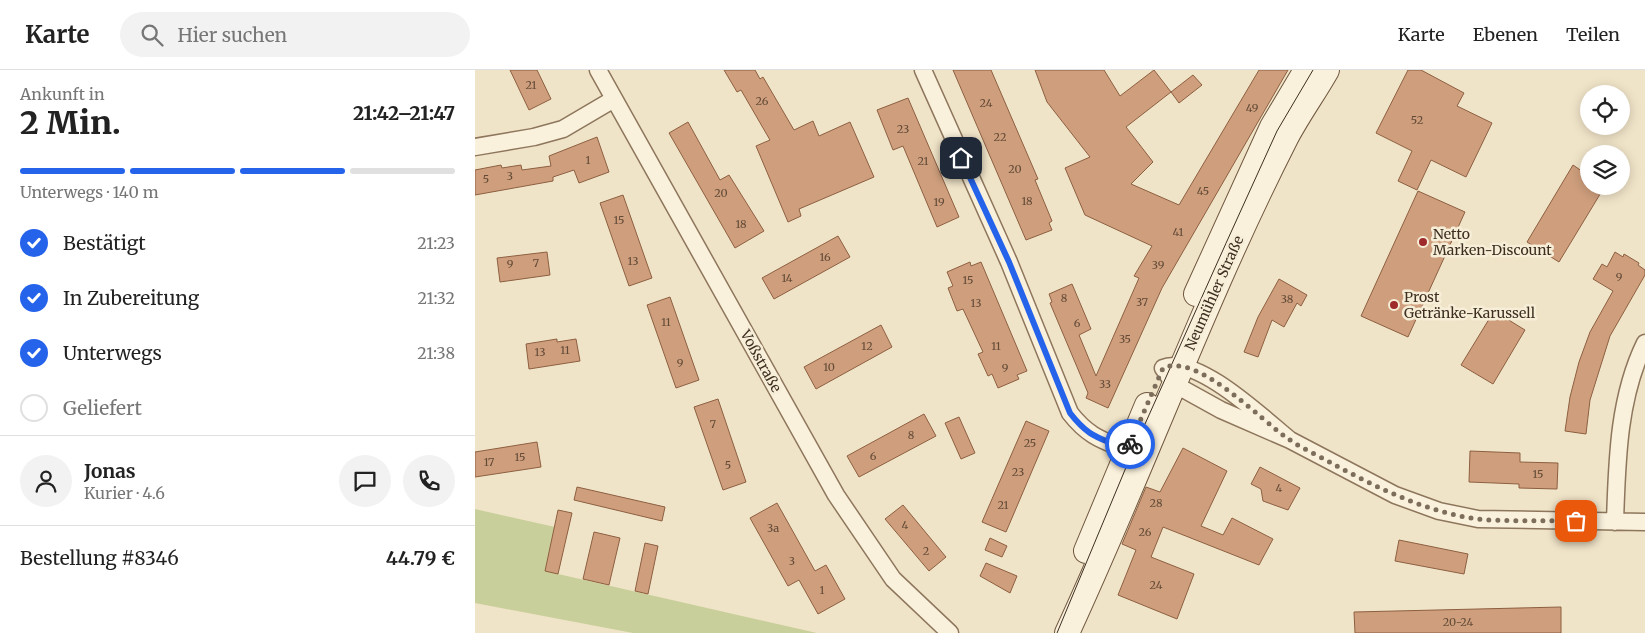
<!DOCTYPE html>
<html lang="de">
<head>
<meta charset="utf-8">
<style>
	:root { --surface:#fff; --page:#f2f2f2; --text:#222; --muted:#767676; --line:#e0e0e0; --accent:#2563eb }
	body { margin:0; font-family:Merriweather,serif; background:var(--page); color:var(--text); height:100vh; display:flex; flex-direction:column; font-size:19px; white-space:nowrap }
	* { box-sizing:border-box; margin:0 }
	p { font-size:16px; color:var(--muted) }
	.icon { flex:none; width:28px; height:28px; fill:none; stroke:currentColor; stroke-width:2; stroke-linecap:round; stroke-linejoin:round }
	.map { position:relative; flex:1; overflow:hidden }
	.panel { display:flex; flex-direction:column; background:var(--surface); width:475px }
	.panel>* { flex:none }
	.controls { position:absolute; left:1105px; top:15px; display:grid; gap:10px }
	.controls a { display:grid; place-items:center; width:50px; height:50px; border-radius:50%; background:var(--surface); box-shadow:0 2px 12px #0003; font-size:25px }
	.pin { position:absolute; display:grid; place-items:center; width:42px; height:42px; color:#fff; margin:-21px; border-radius:10px; box-shadow:0 2px 8px #0006 }
	.courier { position:absolute; display:grid; place-items:center; width:50px; height:50px; margin:-25px; border:4px solid #2563eb; border-radius:50%; background:#fff; color:#222; box-shadow:0 1px 6px #0007 }
	.overview em { font-style:normal; font-weight:800 }
	.overview div { display:flex; flex-direction:column-reverse }
	.overview { display:flex; align-items:center; justify-content:space-between; height:85px; padding:0 20px }
	h1 { font-size:32px; font-weight:800; line-height:38px }
	.bar { display:grid; grid-template-columns:repeat(4,1fr); gap:8px 5px; align-content:center; height:60px; padding:0 20px }
	.bar i { height:6px; border-radius:4px; background:var(--line) }
	.bar .on { background:var(--accent) }
	.bar p { grid-column:span 4 }
	.line { display:flex; align-items:center; gap:12px; padding:0 20px; border-top:1px solid var(--line) }
	.line div { flex:1 }
	.round { display:grid; place-items:center; flex:none; width:52px; height:52px; border-radius:26px; background:var(--page) }
	ol { padding:0 20px; list-style:none }
	li { display:flex; align-items:center; gap:15px; height:55px }
	li p { margin-inline-start:auto }
	li .icon { padding:5px; border-radius:50%; background:var(--accent); color:#fff; stroke-width:4 }
	li:last-child { color:var(--muted) }
	li i { width:28px; height:28px; border:2px solid var(--line); border-radius:50% }
	header { display:flex; align-items:center; gap:30px; box-sizing:border-box; height:70px; padding:0 25px; background:var(--surface); border-bottom:1px solid var(--line) }
	header strong { font-size:24px }
	nav { display:flex; gap:28px; margin-inline-start:auto; font-size:18px }
	.search { width:350px; height:45px; background:var(--page); display:flex; align-items:center; gap:12px; box-sizing:border-box; padding:0 18px; border-radius:28px; color:var(--muted); font-size:19px }
	main { display:flex; flex:1; min-height:0 }
	.map>svg:first-child { display:block }
	.green { fill:#c9cf9b }
	.building { fill:#cf9f7d; stroke:#8d5f41 }
	.lines { fill:none; stroke-linecap:round; stroke-linejoin:round }
	.minor-casing { stroke:#8d765c; stroke-width:19 }
	.secondary-casing { stroke:#6f573f; stroke-width:26 }
	.minor { stroke:#faf1dc; stroke-width:16 }
	.secondary { stroke:#faf1dc; stroke-width:24 }
	.tram { stroke:#3d2e20; stroke-width:1 }
	.done { stroke:#7c6e5b; stroke-width:5; stroke-dasharray:0 9 }
	.route { stroke:#2563eb; stroke-width:6 }
	.poi-dot { fill:#9e2a2b; stroke:#f7eed8; stroke-width:2 }
	.labels { text-anchor:middle; stroke-width:5; stroke-linejoin:round; paint-order:stroke }
	.number-label { font-size:11px; fill:#624a37 }
	.poi-label { font-size:14px; fill:#3d2e20; stroke:#f7eed8; text-anchor:start }
	.street-label { font-size:14px; fill:#3d2e20; stroke:#f7eed8 }
</style>
</head>
<body>
<header>
<strong>Karte</strong>
<div class="search"><svg class="icon" aria-label="search" viewBox="0 0 24 24"><circle cx="10" cy="10" r="6"/><path d="M15 15l6 6"/></svg>Hier suchen</div>
<nav><a>Karte</a><a>Ebenen</a><a>Teilen</a></nav>
</header>
<main>
<section class="panel">
<div class="overview"><div><h1>2 Min.</h1><p>Ankunft in</p></div><em>21:42–21:47</em></div>
<div class="bar"><i class="on"></i><i class="on"></i><i class="on"></i><i></i><p>Unterwegs · 140 m</p></div>
<ol>
<li><svg class="icon" aria-label="check" viewBox="0 0 24 24"><path d="M5 12l5 5 9-10"/></svg>Bestätigt<p>21:23</p></li>
<li><svg class="icon" aria-label="check" viewBox="0 0 24 24"><path d="M5 12l5 5 9-10"/></svg>In Zubereitung<p>21:32</p></li>
<li><svg class="icon" aria-label="check" viewBox="0 0 24 24"><path d="M5 12l5 5 9-10"/></svg>Unterwegs<p>21:38</p></li>
<li><i></i>Geliefert</li>
</ol>
<div class="line" style="height:90px"><a class="round"><svg class="icon" aria-label="person" viewBox="0 0 24 24"><circle cx="12" cy="8" r="4"/><path d="M4 21q1-7 8-7t8 7"/></svg></a><div><b>Jonas</b><p>Kurier · 4.6</p></div><a class="round"><svg class="icon" aria-label="chat" viewBox="0 0 24 24"><path d="M4 5h16v11H9l-5 4z"/></svg></a><a class="round"><svg class="icon" aria-label="phone" viewBox="0 0 24 24"><path d="M5 4h4l2 5-3 2q2 4 5 5l2-3 5 2v4C11 20 4 13 5 4z"/></svg></a></div>
<div class="line" style="height:65px"><div>Bestellung #8346</div><b>44.79 €</b></div>
</section>
<div class="map">
<svg width="1170" height="563" viewBox="0 0 1170 563">
	<rect width="100%" height="100%" fill="#f0e4c8"/>
	<path class="green" d="M0,439L80,457L70,501L342,563H158L0,533Z"/>
	<path class="building" d="M35,0H62L76,29L54,40Z
		M249,0H280L285,9L288,7L319,60L338,51L344,66L375,52L399,107L324,139L326,146L313,152L281,76L295,70L266,20L262,22Z
		M478,0H516L563,109L560,110L577,151L574,153L577,160L551,170Z
		M560,0H629L645,26L679,0L696,22L718,5L727,15L704,33L696,22L651,57L678,92L656,114L704,135L784,0H813L687,218L633,338L611,328L613,323L575,233L577,232L574,224L597,214L616,259L604,265L621,306L664,208L659,206L677,176L610,145L590,98L615,87L572,32Z
		M933,0H946L989,23L982,36L1017,53L991,107L956,90L942,120L923,111L937,81L901,63Z
		M433,28L484,147L462,157L428,76L418,80L402,40Z
		M213,52L245,110L254,105L289,161L260,178L194,63Z
		M122,67L134,102L104,113L99,100L78,107V111L0,125V100L26,95L27,98L46,95L47,100L76,96L74,86Z
		M1098,95L1114,106V116H1130L1084,192L1052,172Z
		M943,121L990,142L933,267L886,246Z
		M148,125L177,208L154,216L125,133Z
		M363,166L375,187L299,229L287,208Z
		M72,182L75,205L25,212L22,188Z
		M1140,182L1148,187L1149,184L1164,193L1163,195L1170,200V205L1135,266L1115,330L1111,364L1090,361L1095,327L1104,292L1115,262L1138,221L1118,209L1127,194L1132,197Z
		M495,192L496,196L506,192L552,301L542,305L544,309L523,318L517,304L513,306L503,284L508,282L488,239L482,241L473,218L478,216L472,202Z
		M804,209L832,225L826,236L822,233L809,257L797,250L783,287L769,282L783,247Z
		M195,227L224,310L201,318L172,235Z
		M1019,241L1050,260L1018,314L986,295Z
		M406,255L417,277L341,319L329,297Z
		M82,269V272L101,269L105,291L54,299L51,274Z
		M243,329L271,412L248,420L219,337Z
		M449,344L461,366L384,407L372,386Z
		M484,347L500,383L486,389L470,353Z
		M551,351L574,361L531,462L507,452Z
		M62,372L66,397L0,407V382Z
		M708,378L752,401L726,456L748,465L757,448L798,469L784,495L688,457L676,487L719,504L702,549L643,525L661,480L647,474L671,417L685,422Z
		M995,381L1045,383V392L1083,393L1082,419L1044,418V414L994,412Z
		M785,397L825,418L813,440L788,431L786,419L776,414Z
		M102,417L190,437L187,451L99,430Z
		M302,433L340,501L351,495L370,529L343,544L324,510L313,516L275,448Z
		M428,435L471,487L454,501L410,449Z
		M83,440L97,443L83,504L70,501Z
		M119,462L145,468L134,515L108,509Z
		M515,468L532,476L527,487L510,480Z
		M924,470L993,484L989,504L920,491Z
		M170,473L183,476L173,524L160,521Z
		M511,493L542,506L535,523L505,506Z
		M1086,537V563H880L879,542Z"/>
	<g class="lines">
		<g class="minor-casing">
			<path id="minor" d="M123,0L361,425L418,509L475,563
				M448,0L534,192L595,343C616,370 632,371 661,384
				M0,77L59,67L88,59L139,29
				M815,370C790,350 721,283 688,298L699,314L746,340L815,370L920,425L964,441L1003,449L1170,452
				M1140,452C1142,392 1143,328 1170,273"/>
		</g>
		<g class="secondary-casing">
			<path id="secondary" d="M721,224L797,57L831,0
				M611,481L672,335
				M592,563C668,399 729,229 811,68C823,45 839,23 852,0"/>
		</g>
		<use href="#minor" class="minor"/>
		<use href="#secondary" class="secondary"/>
		<path class="tram" d="M582,563L657,383L752,171L802,61L838,0"/>
	</g>
	<g class="lines">
		<path class="done" d="M655,374L688,298C723,282 787,352 815,370C828,379 844,386 858,394C903,418 951,442 1002,449C1034,452 1068,450 1101,451"/>
		<path class="route" d="M486,88L534,192L595,343C615,369 625,367 652,380L655,374"/>
	</g>
	<g class="poi-dot">
		<circle cx="948" cy="172" r="5"/>
		<circle cx="919" cy="235" r="5"/>
	</g>
	<g class="labels">
		<g class="number-label">
			<text x="56" y="19">21</text>
			<text x="287" y="35">26</text>
			<text x="511" y="37">24</text>
			<text x="777" y="42">49</text>
			<text x="942" y="54">52</text>
			<text x="428" y="63">23</text>
			<text x="525" y="71">22</text>
			<text x="113" y="94">1</text>
			<text x="448" y="95">21</text>
			<text x="540" y="103">20</text>
			<text x="35" y="110">3</text>
			<text x="11" y="113">5</text>
			<text x="728" y="125">45</text>
			<text x="246" y="127">20</text>
			<text x="552" y="135">18</text>
			<text x="464" y="136">19</text>
			<text x="144" y="154">15</text>
			<text x="266" y="158">18</text>
			<text x="703" y="166">41</text>
			<text x="350" y="191">16</text>
			<text x="158" y="195">13</text>
			<text x="61" y="197">7</text>
			<text x="35" y="198">9</text>
			<text x="683" y="199">39</text>
			<text x="1144" y="211">9</text>
			<text x="312" y="212">14</text>
			<text x="493" y="214">15</text>
			<text x="589" y="232">8</text>
			<text x="812" y="233">38</text>
			<text x="667" y="236">37</text>
			<text x="501" y="237">13</text>
			<text x="191" y="256">11</text>
			<text x="602" y="257">6</text>
			<text x="650" y="273">35</text>
			<text x="392" y="280">12</text>
			<text x="521" y="280">11</text>
			<text x="90" y="284">11</text>
			<text x="65" y="286">13</text>
			<text x="205" y="297">9</text>
			<text x="354" y="301">10</text>
			<text x="530" y="302">9</text>
			<text x="630" y="318">33</text>
			<text x="238" y="358">7</text>
			<text x="436" y="369">8</text>
			<text x="555" y="377">25</text>
			<text x="398" y="390">6</text>
			<text x="45" y="391">15</text>
			<text x="14" y="396">17</text>
			<text x="253" y="399">5</text>
			<text x="543" y="406">23</text>
			<text x="1063" y="408">15</text>
			<text x="804" y="422">4</text>
			<text x="681" y="437">28</text>
			<text x="528" y="439">21</text>
			<text x="430" y="459">4</text>
			<text x="298" y="462">3a</text>
			<text x="670" y="466">26</text>
			<text x="451" y="485">2</text>
			<text x="317" y="495">3</text>
			<text x="681" y="519">24</text>
			<text x="347" y="524">1</text>
			<text x="983" y="556">20-24</text>
		</g>
		<g class="poi-label">
			<text x="958" y="169">Netto<tspan x="958" dy="16">Marken-Discount</tspan></text>
			<text x="929" y="232">Prost<tspan x="929" dy="16">Getränke-Karussell</tspan></text>
		</g>
		<g class="street-label">
			<text transform="translate(739 223) rotate(-66)" y="5">Neumühler Straße</text>
			<text transform="translate(286 291) rotate(61)" y="5">Voßstraße</text>
		</g>
	</g>
</svg>
<div class="controls">
<a><svg class="icon" aria-label="locate" viewBox="0 0 24 24"><circle cx="12" cy="12" r="6"/><path d="M12 2v4M12 18v4M2 12h4M18 12h4"/></svg></a>
<a><svg class="icon" aria-label="layers" viewBox="0 0 24 24"><path d="M12 4l9 5-9 5-9-5zM3 14l9 5 9-5"/></svg></a>
</div>
<div class="pin" style="left:1101px;top:451px;background:#ea580c"><svg class="icon" aria-label="bag" viewBox="0 0 24 24"><path d="M5 8h14l-1 12H6zM9 8a3 3 0 0 1 6 0"/></svg></div>
<div class="pin" style="left:486px;top:88px;background:#1f2937"><svg class="icon" aria-label="home" viewBox="0 0 24 24"><path d="M3 11l9-7 9 7M6 9v11h12V9"/></svg></div>
<div class="courier" style="left:655px;top:374px"><svg class="icon" aria-label="bike" viewBox="0 0 24 24"><circle cx="6" cy="16" r="4"/><circle cx="18" cy="16" r="4"/><path d="M6 16l4-8h5l3 8M10 8l3 8H6M13 5h3"/></svg></div>
</div>
</main>
</body>
</html>
